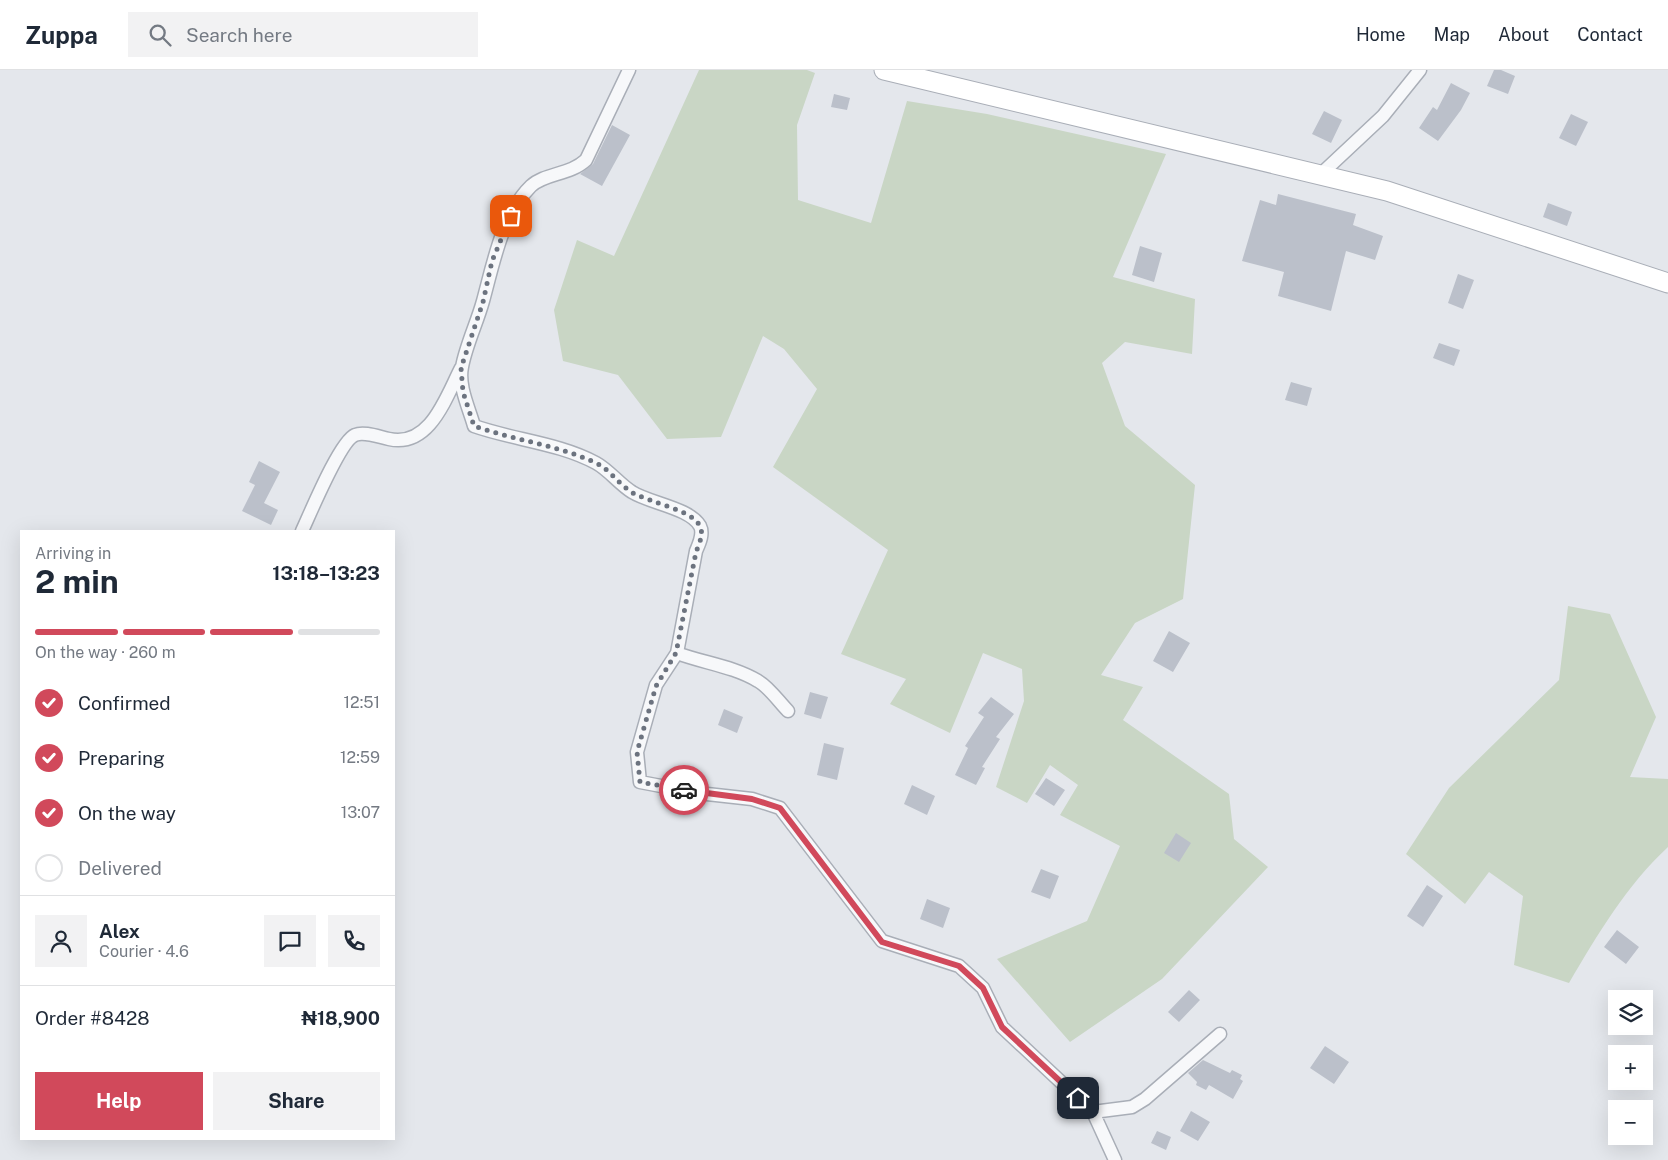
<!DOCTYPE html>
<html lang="en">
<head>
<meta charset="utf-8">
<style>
	:root { --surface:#fff; --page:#f2f2f3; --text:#1f2937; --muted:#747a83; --line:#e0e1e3; --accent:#d1495b }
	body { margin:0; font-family:"Public Sans",sans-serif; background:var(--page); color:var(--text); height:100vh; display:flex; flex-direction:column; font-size:19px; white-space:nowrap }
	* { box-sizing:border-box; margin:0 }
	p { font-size:16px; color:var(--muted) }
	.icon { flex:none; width:28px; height:28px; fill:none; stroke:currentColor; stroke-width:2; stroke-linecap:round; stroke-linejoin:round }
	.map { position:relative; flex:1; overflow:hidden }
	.panel { position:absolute; left:20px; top:460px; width:375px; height:610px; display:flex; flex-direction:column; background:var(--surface); border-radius:0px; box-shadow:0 5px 20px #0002 }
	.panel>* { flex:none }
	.buttons { position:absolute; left:1608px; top:920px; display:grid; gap:10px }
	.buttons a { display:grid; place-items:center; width:45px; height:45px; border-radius:0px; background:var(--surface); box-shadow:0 5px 20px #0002; font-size:25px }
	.pin { position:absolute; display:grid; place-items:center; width:42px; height:42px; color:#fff; margin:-21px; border-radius:10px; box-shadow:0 2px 8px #0006 }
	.courier { position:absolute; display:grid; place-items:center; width:50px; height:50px; margin:-25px; border:4px solid #d1495b; border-radius:50%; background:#fff; color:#222; box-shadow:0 1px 6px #0007 }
	.overview em { font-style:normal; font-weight:700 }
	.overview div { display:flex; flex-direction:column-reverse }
	.overview { display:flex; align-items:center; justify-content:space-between; height:85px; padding:0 15px }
	h1 { font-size:32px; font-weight:700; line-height:38px }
	.bar { display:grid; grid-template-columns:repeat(4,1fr); gap:8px 5px; align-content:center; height:60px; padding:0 15px }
	.bar i { height:6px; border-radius:4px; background:var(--line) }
	.bar .active { background:var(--accent) }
	.bar p { grid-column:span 4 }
	.line { display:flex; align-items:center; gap:12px; padding:0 15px; border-top:1px solid var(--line) }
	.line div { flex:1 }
	.round { display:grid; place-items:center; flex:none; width:52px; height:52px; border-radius:0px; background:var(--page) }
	ol { padding:0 15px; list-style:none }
	li { display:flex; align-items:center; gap:15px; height:55px }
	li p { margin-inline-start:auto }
	li .icon { padding:5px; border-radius:50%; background:var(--accent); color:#fff; stroke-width:4 }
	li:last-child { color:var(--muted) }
	li i { width:28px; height:28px; border:2px solid var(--line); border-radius:50% }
	.primary-button { display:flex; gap:10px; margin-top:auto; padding:10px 15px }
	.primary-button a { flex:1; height:58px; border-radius:0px; background:var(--accent); color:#fff; font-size:20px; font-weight:700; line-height:58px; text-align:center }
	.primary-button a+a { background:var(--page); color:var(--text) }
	header { display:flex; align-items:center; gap:30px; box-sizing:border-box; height:70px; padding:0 25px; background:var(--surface); border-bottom:1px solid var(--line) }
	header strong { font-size:24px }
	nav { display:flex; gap:28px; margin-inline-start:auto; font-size:18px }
	.search { width:350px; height:45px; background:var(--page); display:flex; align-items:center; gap:12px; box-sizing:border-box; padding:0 18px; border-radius:0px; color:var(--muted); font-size:19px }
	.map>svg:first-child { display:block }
	.green { fill:#c9d6c5 }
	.building { fill:#bbc0ca }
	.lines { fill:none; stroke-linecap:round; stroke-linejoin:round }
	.street-casing { stroke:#a9aeb7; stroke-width:15 }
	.secondary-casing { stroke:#a9aeb7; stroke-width:21 }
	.street { stroke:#f7f8fa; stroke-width:12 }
	.secondary { stroke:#fff; stroke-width:19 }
	.done { stroke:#6c737f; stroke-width:5; stroke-dasharray:0 9 }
	.route { stroke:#d1495b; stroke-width:6 }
</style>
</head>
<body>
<header>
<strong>Zuppa</strong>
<div class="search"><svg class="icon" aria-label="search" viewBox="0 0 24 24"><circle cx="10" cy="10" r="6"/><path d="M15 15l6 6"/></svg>Search here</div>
<nav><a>Home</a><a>Map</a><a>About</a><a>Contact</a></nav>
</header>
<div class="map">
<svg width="1668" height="1090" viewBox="0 0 1668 1090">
	<rect width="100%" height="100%" fill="#e4e7ec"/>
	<path class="green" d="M699,0H807L815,3L797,55L798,130L871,153L907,31L987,44L1166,84L1113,207L1195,229L1192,284L1125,272L1102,293L1125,356L1195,415L1183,529L1135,553L1101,605L1143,617L1123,650L1229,724L1234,769L1268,797L1162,909L1070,972L997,889L1087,851L1120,776L1060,745L1078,715L1050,695L1027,733L996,717L1024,631L1022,599L983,583L950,663L890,634L906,609L841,584L888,480L773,397L817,319L784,279L763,266L721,367L667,369L618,305L563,291L554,240L577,170L614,186Z
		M1568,536L1610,544L1656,647L1630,707L1668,709V777C1626,816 1598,864 1569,913L1514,895L1523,826L1489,802L1465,834L1406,784L1449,718L1559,610Z"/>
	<path class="building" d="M1494,0H1501L1515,6L1508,24L1487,16Z
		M1451,13L1470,23L1461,40L1438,71L1419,58L1433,37L1437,40Z
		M834,24L850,28L847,40L831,37Z
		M1324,41L1342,50L1331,73L1312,64Z
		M1571,44L1588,52L1576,76L1559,68Z
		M612,55L630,65L602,116L580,104L593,94Z
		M1278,124L1356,144L1353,155L1383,166L1375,190L1346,181L1331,241L1278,226L1284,202L1242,191L1260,130L1276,135Z
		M1548,133L1572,142L1567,156L1543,147Z
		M1140,176L1162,183L1154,212L1132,205Z
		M1458,204L1474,210L1463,239L1448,233Z
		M1439,273L1460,280L1454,296L1433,288Z
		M1291,312L1312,318L1307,336L1285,330Z
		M259,391L280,402L264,433L278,440L271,455L242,441L255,415L249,412Z
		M1169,561L1190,573L1173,602L1153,591Z
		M810,622L828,627L821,649L804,644Z
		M991,627L1014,644L996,667L1000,669L982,697L985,698L976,715L955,705L968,678L965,676L984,647L978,643Z
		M724,639L743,647L737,663L718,655Z
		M824,673L844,678L837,710L817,705Z
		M1046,708L1065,720L1054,736L1035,724Z
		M912,715L935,726L927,745L904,734Z
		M1176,763L1191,773L1179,792L1164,783Z
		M1041,799L1059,806L1050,829L1031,822Z
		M1427,815L1443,826L1423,857L1407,846Z
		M927,829L950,838L943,858L920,849Z
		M1617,860L1639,877L1626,894L1604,877Z
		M1189,920L1200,930L1179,952L1168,942Z
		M1325,976L1349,992L1334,1014L1310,998Z
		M1203,990L1230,1003L1232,1000L1242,1005L1240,1009L1243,1011L1233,1029L1209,1015L1206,1020L1196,1015L1197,1012L1188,1003Z
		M1191,1041L1210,1052L1198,1071L1180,1061Z
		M1157,1061L1171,1067L1166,1080L1151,1073Z"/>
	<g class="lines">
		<g class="street-casing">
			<path id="street" d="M629,0L586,90C570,105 545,103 531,116C502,144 493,195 483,231C477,253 466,275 462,297C458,316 469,338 474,356C514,370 559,373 596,393C609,400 619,414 632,422C649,433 690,438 700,456C704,464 699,474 696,481L677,583C703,593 733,596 758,611C769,617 779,632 788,641
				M1320,105L1383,46L1420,0
				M302,461C310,444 340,371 355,365C364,361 379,367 389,369C430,378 446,327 461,298
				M677,583L656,615L637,682L640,712L698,723L752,729L780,738L882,871L959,896L983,918L1002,957L1093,1042L1115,1090
				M1093,1042L1132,1037L1145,1029L1220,964"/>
		</g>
		<g class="secondary-casing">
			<path id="secondary" d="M884,0L1387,121L1668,213"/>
		</g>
		<use href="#street" class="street"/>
		<use href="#secondary" class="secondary"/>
	</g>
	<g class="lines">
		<path class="done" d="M511,146L492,191L483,232L461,298L463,322L474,356C514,370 556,375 594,392C609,398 619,415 633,423C649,432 692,440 700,456C704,464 699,474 696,482L676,583L656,616L637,682L640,712L684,720"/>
		<path class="route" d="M684,720L752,729L780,738L882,872L959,896L983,918L1002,957L1078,1028"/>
	</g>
</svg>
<div class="buttons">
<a><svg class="icon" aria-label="layers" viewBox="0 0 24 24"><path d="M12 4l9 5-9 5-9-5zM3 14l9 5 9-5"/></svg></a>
<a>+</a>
<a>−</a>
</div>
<div class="pin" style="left:511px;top:146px;background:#ea580c"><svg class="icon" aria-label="bag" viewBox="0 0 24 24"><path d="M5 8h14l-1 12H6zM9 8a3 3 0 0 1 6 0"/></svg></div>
<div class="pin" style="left:1078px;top:1028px;background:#1f2937"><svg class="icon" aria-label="home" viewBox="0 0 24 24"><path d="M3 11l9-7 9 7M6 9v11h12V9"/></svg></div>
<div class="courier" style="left:684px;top:720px"><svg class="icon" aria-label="car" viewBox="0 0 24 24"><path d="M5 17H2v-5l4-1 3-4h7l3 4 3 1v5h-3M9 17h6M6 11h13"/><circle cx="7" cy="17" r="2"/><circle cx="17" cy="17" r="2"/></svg></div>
<section class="panel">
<div class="overview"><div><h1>2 min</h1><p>Arriving in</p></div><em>13:18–13:23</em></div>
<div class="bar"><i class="active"></i><i class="active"></i><i class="active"></i><i></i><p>On the way · 260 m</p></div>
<ol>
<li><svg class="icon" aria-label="check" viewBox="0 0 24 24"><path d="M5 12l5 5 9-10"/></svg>Confirmed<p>12:51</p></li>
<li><svg class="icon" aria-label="check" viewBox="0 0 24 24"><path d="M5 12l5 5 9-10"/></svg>Preparing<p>12:59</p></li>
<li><svg class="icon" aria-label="check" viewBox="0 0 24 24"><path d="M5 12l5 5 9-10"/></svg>On the way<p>13:07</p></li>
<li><i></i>Delivered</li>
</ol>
<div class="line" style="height:90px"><a class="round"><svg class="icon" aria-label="person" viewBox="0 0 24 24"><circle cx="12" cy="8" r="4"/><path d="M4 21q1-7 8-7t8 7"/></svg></a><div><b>Alex</b><p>Courier · 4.6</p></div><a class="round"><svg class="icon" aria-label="chat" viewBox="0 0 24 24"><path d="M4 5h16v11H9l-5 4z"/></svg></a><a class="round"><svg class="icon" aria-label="phone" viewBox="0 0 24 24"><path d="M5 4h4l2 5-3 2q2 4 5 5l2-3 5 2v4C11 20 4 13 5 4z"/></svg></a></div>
<div class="line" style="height:65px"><div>Order #8428</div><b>₦18,900</b></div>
<div class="primary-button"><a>Help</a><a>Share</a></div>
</section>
</div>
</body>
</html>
